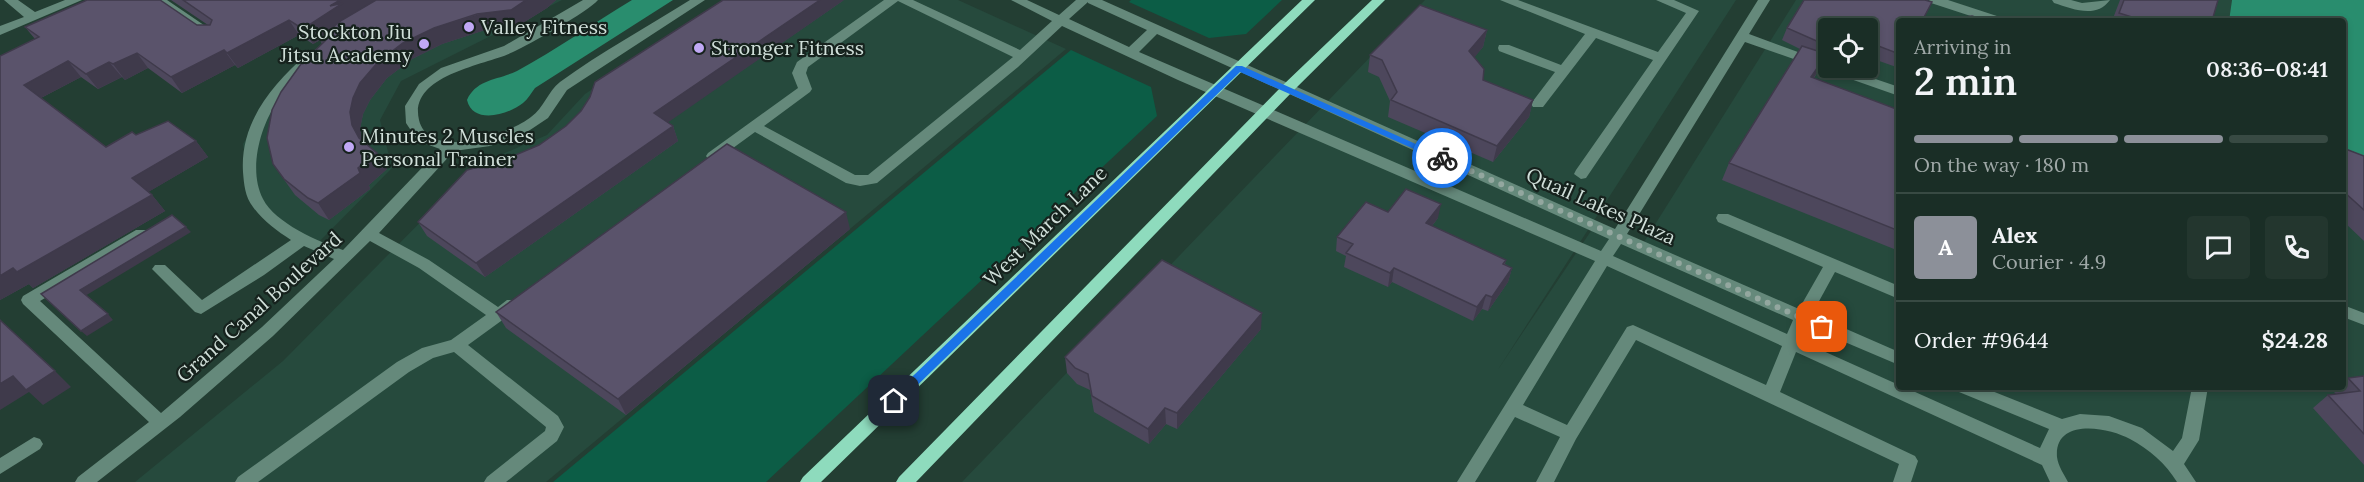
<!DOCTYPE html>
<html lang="en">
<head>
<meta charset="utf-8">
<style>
	:root { --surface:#1a2e26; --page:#23362e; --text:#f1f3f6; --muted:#9fa8a7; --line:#384a43; --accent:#8c9099 }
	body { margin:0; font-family:Lora,serif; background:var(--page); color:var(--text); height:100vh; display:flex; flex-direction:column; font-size:22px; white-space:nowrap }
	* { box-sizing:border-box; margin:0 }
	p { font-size:20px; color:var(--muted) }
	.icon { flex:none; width:33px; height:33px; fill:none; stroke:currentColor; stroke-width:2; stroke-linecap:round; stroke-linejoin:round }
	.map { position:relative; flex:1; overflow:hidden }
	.side { position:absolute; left:1896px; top:18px; width:450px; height:372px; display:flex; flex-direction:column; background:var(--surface); border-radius:6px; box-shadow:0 3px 9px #0003,0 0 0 2px var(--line) }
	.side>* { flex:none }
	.tools { position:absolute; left:1818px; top:18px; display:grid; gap:12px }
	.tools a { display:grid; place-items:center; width:60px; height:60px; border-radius:6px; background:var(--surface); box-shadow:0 3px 9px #0003,0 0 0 2px var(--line); font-size:30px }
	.pin { position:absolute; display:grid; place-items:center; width:51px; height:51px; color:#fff; margin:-26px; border-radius:12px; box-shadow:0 3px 9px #0006 }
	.courier { position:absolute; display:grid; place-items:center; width:60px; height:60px; margin:-30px; border:4px solid #1a73e8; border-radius:50%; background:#fff; color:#222; box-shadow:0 2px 8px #0007 }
	.head em { font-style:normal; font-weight:600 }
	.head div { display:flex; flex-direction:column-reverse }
	.head { display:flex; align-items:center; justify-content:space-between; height:102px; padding:0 18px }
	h1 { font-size:39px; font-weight:600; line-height:45px }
	.bar { display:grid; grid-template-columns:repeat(4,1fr); gap:9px 6px; align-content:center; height:72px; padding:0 18px }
	.bar i { height:8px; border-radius:4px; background:var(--line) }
	.bar .selected { background:var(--accent) }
	.bar p { grid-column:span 4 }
	.line { display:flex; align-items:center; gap:15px; padding:0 18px; border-top:2px solid var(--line) }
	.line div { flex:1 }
	.round { display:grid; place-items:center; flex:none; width:63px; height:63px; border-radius:6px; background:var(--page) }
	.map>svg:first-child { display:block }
	.built { fill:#264a3d; fill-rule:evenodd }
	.green { fill:#0c5d46 }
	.water { fill:#298d6e }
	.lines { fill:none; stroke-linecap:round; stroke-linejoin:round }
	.minor { fill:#65897b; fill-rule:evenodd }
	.major { fill:#8edbbd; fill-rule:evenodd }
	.wall { fill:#4d475c }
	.shaded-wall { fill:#3f3a4b }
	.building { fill:#5a536b; stroke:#3f3a4b; stroke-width:1.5 }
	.route { fill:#1a73e8 }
	.done { stroke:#93a79f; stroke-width:6; stroke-dasharray:0 10.8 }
	.poi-dot { fill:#c0a8f4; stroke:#16221d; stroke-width:2 }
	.labels { text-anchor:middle; stroke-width:4.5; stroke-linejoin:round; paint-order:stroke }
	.poi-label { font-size:20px; fill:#d0dfd9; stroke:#16221d; text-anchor:start }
	.street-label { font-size:20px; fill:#d0dfd9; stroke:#16221d }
</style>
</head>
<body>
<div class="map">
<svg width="2364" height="482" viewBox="0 0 2364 482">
	<rect width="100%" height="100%" fill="#233e33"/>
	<path class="built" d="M418,0H562L401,81L380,120L392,168L312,249L254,209L243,144L285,76Z
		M726,0H958L1066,49L546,482H135L283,361L477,165L547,135L585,94Z
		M1425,0H1736L1497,371L1597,222L1644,242L1796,0H2232L2229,21H1899V387H2343V166L2364,174V482H962ZM1828,28H1868V68H1828Z"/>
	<path class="green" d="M1131,0H1282L1246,34L1209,38L1129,2Z
		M1071,50L1151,87L1157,116L766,482H553Z"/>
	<path class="water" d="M632,0H673L535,88C531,93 528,99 523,103C508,115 473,125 467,100C476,79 498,80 517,71C556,50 594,23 632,0Z
		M2232,0H2364V174L2343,166V21H2229Z"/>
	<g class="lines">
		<path class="minor" d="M4,0H18L35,12L65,0H82L0,35V26L24,17Z
			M153,0H167L220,36L219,39H209Z
			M583,0H598C588,12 530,44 513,52C487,65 408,74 419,120C429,162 510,134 531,117C544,108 548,91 560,82C601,52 647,27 690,0H705L567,90L548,118L527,132L490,146L454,151L379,233L429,260L498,307L507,300H519L521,304L519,308L468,345L558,416L564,427L557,441L506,482H484L487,477L545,431L546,427L454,352L433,358L409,372L258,482H235L238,477L397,362L422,348L451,340L486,315L419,268L370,241L273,336L180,417L97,482H75L78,477L149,422L23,304L21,300L23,296L136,230H146L148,234L146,238L40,301L161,413L262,327L334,259L304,246L264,275L201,314L195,312L152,269L155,265H165L202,300L291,240C277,231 263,221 253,207C245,197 244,184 243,172C240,123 271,86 306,55H316L318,58C306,74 288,85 277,102C260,127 248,170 263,199C275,223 319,242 343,250L440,149L418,141L406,123L405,106L419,84L441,68L504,46Z
			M884,0H913L1020,50L1052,21L1011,0H1027L1059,15L1076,0H1102L1615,229L1758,0H1770L1749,34L1828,63V68H1843L1899,87V96L1745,42L1627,234L1799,309L1823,267L1718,222L1716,218L1718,214H1728L1899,286V299L1835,272L1812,314L1899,352V365L1807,326L1801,341L1899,385V387H1904L2040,448L2049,429L1959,392L1957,387H1982L2062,419L2080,414L2109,416L2142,428L2173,451L2182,438L2192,387H2208L2199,440L2184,464L2196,482H2177C2166,464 2149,449 2130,439C2109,427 2054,417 2057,457C2058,466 2064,474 2068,482H2050L2042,465L1796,352L1780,392L1915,456L1918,461L1911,482H1893L1899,464L1636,340L1576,439L1554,482H1536L1560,437L1515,417L1475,482H1457L1595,261L1178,80L1062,26L1018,67L877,183L860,186L846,183L755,132L718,159H708L706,156L708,153L798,88L792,73L797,62ZM898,1L1013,57L868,175H855L764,126L810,92L812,89L806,73L808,67ZM1088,2V3L1147,30L1129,47L1069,19ZM1157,34L1609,239L1601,251L1139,52ZM1621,244L1793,320L1787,334L1613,256ZM1607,266L1782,346L1766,385L1633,325L1627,327L1567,425L1523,405Z
			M1500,0H1518L1658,52L1686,13L1656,0H1674L1699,11L1586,178L1581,179L1574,174L1576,170L1653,60L1596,38L1543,107H1533L1531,104L1533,101L1555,72L1499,51L1498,48L1499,45H1509L1561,65L1585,34Z
			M1929,0H1948L2003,18L2005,21H1986L1931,3Z
			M2052,0H2071L2082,3L2110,0C2096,19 2073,9 2054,3Z
			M2343,305L2364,313V325L2343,317Z
			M34,437L40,439L43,444L40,449L0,474V458Z"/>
		<path class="major" d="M1302,0H1315L821,482H800L803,477Z
			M1372,0H1385L1293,91L916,482H896L899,477L1283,85Z"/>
	</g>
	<path class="wall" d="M171,0H556L547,8L518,26L485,30L442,44L412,59L387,78L370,100L363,114L360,129L362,140L387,169L369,185L370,189L329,220L319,215L295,195L273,164L322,44L320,40L313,44L299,35L238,68L235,65L182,93L148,68L125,80L122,77L98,89L81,77L41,98L106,147L136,135L196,141L208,157L148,192L152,195L165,211L33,288L29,284L0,300L35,39L25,27L208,25Z
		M844,0L667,122L673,126L678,141L485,277L427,236L418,222L504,160L539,145L566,126L581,111Z
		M2120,0H2218L2212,21H2112Z
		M1899,21V68L1868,57V28H1828V57L1826,60L1824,59L1819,70L1814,78L1899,110V251L1722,180L1729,163L1800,49L1782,40L1787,28Z
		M1487,30L1483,47L1474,57L1483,80L1533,100L1529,117L1493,162L1388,117L1390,101L1379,77L1368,72L1370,55Z
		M2343,148L2364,156V241L2343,221Z
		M1438,218L1432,226L1506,260L1505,264L1512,268L1508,282L1488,311L1482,309L1473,321L1392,282L1388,287L1344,267L1346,256L1336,251L1337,237Z
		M850,229L626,415L506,328L496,312Z
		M1261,329L1177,429L1166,424L1149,444L1094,412L1090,390L1077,384L1067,373L1065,357Z
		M2364,376V465L2313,408L2328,395L2336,394L2334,392L2339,387H2343V383L2348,378Z"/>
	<path class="shaded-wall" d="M340,0H378L319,38L320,40L313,44L303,29L330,6Z
		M526,0H556L547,8L518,26L485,30L442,44L412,59L387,78L370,100L363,114L360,129L363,142L369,154L352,125L350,112L353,98L360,83L378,62L403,43L434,28Z
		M820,0H844L660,128L654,113Z
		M289,20L299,35L238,68L227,53Z
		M1487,30L1483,47L1466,68L1469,51Z
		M224,50L235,65L182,93L171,77Z
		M137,53L148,68L125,80L113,64Z
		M1827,54L1819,70L1803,93L1811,77Z
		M68,61L81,77L37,100L24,85Z
		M109,62L122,77L98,89L86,74Z
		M1533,100L1529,117L1493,162L1497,146Z
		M673,126L678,141L485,277L476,263Z
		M196,141L208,157L145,194L132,178Z
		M377,153L387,169L369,185L370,189L329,220L318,203Z
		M152,195L165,211L33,288L17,272Z
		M1441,204L1438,218L1423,237L1426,223Z
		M846,212L850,229L626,415L618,399Z
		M186,227L191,232L85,296L80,290Z
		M13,268L29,284L0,300V276Z
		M1394,268L1392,282L1388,287L1390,273Z
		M1512,268L1508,282L1488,311L1492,297Z
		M1486,295L1482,309L1473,321L1477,307Z
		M1262,313L1261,329L1177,429V413Z
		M108,314L113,320L87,336L81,331Z
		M55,371L71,387L43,405L29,392L0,410V384L13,376Z
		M1165,408L1166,424L1149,444L1148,429Z"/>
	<path class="building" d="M87,0H160L197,25H210L212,20L183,0H340L330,6L343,3L303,29L289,20L227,53L224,50L171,77L137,53L113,64L109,62L86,74L68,61L24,85L106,147L132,132L136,135L168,121L196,141L132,178L152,195L17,272L13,268L0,276V56L39,37L25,27Z
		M376,0H526L511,10L477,14L434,28L403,43L378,62L360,83L353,98L350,112L352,125L359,138L377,153L358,168L360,173L318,203L308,198L284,179L273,164L267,138L272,110L281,92L301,64L325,41L319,38L342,20Z
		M723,0H820L654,113L673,126L476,263L418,222L467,170L504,160L539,145L566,126L581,111L590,97L595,82Z
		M1804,0H1925L1932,2L1922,21H1899V54L1868,42V28H1828V46L1787,28Z
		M2124,0H2218L2212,21H2134L2135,18L2119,13Z
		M1420,5L1487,30L1469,51L1484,69L1483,80L1533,100L1497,146L1391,100L1397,92L1382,60L1370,55Z
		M1972,16L1987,21H1932Z
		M1802,46L1827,54L1811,77L1899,110V231L1729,163Z
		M727,144L846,212L618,399L496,312Z
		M2343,148L2364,156V210L2343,191Z
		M1406,189L1441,204L1426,223L1506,260L1503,264L1512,268L1492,297L1486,295L1477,307L1394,268L1390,273L1346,253L1353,244L1337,237L1366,202L1388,212Z
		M172,215L186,227L80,290L108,314L81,331L41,294Z
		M1162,260L1262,313L1177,413L1165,408L1148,429L1092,396L1088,374L1075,368L1065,357Z
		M0,320L55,371L26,390L13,376L0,384Z
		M2364,376V434L2328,395L2360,391L2348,378Z"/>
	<path class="route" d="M1236,66H1242L1447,158L1439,160L1240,72L898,404H890V398Z"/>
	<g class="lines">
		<path class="done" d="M1442,158L1822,327"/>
	</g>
	<g class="poi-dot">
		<circle cx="469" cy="27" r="6"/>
		<circle cx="424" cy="44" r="6"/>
		<circle cx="699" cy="48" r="6"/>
		<circle cx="349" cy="147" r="6"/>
	</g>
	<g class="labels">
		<g class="poi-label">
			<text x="481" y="34">Valley Fitness</text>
			<text x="412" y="39" text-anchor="end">Stockton Jiu<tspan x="412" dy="23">Jitsu Academy</tspan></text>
			<text x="711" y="55">Stronger Fitness</text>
			<text x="361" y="143">Minutes 2 Muscles<tspan x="361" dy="23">Personal Trainer</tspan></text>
		</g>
		<g class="street-label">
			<text transform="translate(1601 206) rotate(24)" y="7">Quail Lakes Plaza</text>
			<text transform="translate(1045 226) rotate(-44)" y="7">West March Lane</text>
			<text transform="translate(259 307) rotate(-42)" y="7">Grand Canal Boulevard</text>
		</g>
	</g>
</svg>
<div class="tools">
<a><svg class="icon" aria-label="locate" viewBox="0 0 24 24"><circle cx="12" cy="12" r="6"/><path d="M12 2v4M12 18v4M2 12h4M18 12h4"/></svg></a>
</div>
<div class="pin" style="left:1822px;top:327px;background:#ea580c"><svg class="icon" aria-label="bag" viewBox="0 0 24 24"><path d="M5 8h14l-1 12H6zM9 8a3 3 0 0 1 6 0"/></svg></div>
<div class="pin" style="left:894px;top:401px;background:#1f2937"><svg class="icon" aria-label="home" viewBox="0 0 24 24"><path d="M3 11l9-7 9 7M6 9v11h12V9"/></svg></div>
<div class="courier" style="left:1442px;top:158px"><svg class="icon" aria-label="bike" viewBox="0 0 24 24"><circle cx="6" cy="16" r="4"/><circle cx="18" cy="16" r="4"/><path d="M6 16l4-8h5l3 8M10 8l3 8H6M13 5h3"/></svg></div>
<section class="side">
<div class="head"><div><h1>2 min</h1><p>Arriving in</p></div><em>08:36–08:41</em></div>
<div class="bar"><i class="selected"></i><i class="selected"></i><i class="selected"></i><i></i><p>On the way · 180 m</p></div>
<div class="line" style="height:108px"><b class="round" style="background:var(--accent);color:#fff">A</b><div><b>Alex</b><p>Courier · 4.9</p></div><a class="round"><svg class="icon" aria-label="chat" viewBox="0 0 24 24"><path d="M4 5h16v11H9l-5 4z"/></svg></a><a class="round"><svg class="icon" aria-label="phone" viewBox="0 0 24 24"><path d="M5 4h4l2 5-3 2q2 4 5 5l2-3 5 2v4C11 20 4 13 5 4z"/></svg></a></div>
<div class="line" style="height:78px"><div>Order #9644</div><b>$24.28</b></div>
</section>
</div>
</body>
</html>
